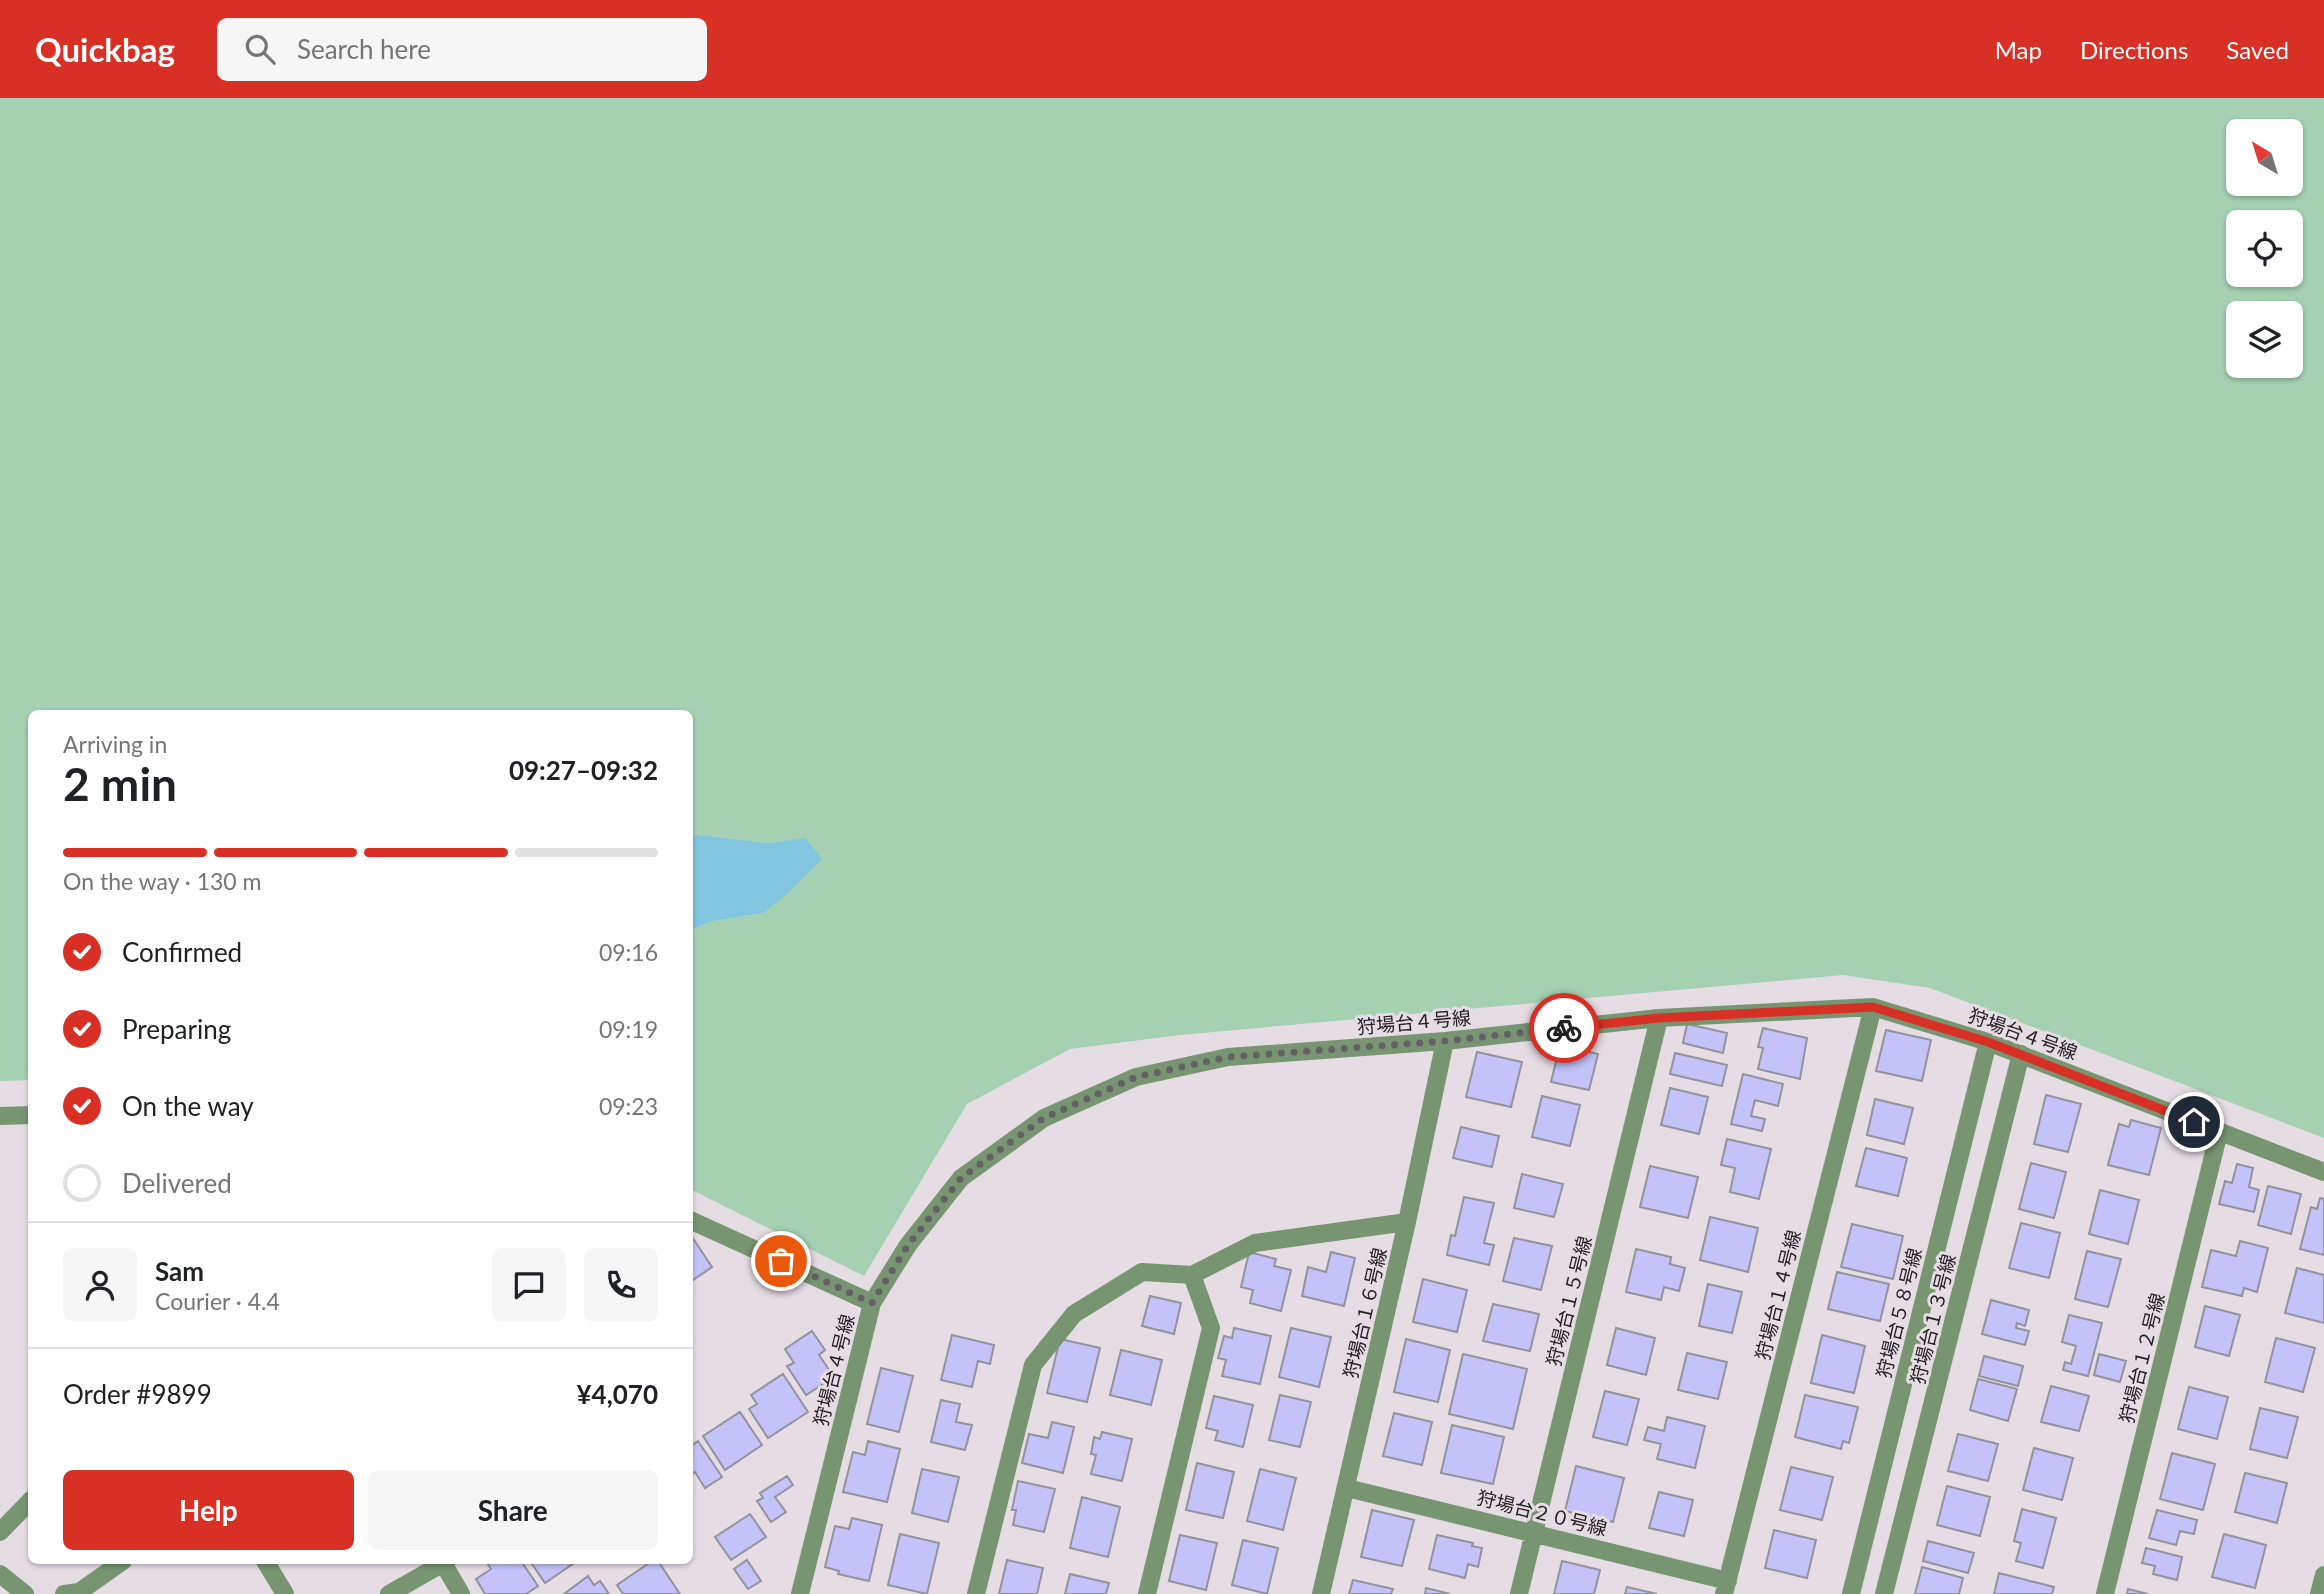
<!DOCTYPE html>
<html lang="en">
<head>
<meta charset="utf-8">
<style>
	:root { --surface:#fff; --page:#f6f6f6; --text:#202124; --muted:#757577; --line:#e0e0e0; --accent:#d93025 }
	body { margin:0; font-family:Lato,"Noto Sans JP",sans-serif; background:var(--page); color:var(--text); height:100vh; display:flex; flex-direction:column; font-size:26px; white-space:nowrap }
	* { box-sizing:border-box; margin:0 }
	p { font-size:23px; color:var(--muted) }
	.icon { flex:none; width:38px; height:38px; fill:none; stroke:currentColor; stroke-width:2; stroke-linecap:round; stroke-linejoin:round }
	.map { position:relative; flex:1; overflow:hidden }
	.drawer { position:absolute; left:28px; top:612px; width:665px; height:854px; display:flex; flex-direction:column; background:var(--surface); border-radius:10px; box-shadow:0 2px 5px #0004 }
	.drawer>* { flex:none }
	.needle { width:46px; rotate:322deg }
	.tools { position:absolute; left:2226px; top:21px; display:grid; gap:14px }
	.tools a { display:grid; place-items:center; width:77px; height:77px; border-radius:10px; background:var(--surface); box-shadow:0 2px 5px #0004; font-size:35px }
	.pin { position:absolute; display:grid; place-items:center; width:60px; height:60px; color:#fff; margin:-30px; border:4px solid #fff; border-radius:50%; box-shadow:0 2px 7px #0007 }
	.courier { position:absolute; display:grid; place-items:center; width:70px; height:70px; margin:-35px; border:5px solid #d93025; border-radius:50%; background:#fff; color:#222; box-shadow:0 2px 9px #0007 }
	.overview em { font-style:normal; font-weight:700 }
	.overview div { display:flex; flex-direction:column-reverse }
	.overview { display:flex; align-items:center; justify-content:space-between; height:119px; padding:0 35px }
	h1 { font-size:46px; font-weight:700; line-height:52px }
	.bar { display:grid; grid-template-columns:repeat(4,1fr); gap:10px 7px; align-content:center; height:84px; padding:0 35px }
	.bar i { height:9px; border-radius:5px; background:var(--line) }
	.bar .active { background:var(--accent) }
	.bar p { grid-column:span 4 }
	.line { display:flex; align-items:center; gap:18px; padding:0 35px; border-top:2px solid var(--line) }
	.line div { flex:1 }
	.round { display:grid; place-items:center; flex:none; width:74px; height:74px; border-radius:10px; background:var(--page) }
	ol { padding:0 35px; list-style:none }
	li { display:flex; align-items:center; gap:21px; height:77px }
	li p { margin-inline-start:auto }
	li .icon { padding:7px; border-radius:50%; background:var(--accent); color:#fff; stroke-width:4 }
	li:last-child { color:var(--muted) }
	li i { width:38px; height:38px; border:4px solid var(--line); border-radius:50% }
	.action { display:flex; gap:14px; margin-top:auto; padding:14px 35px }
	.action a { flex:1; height:80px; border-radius:10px; background:var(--accent); color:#fff; font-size:28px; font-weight:700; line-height:80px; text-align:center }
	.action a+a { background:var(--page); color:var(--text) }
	header { display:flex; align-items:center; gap:42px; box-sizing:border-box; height:98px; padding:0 35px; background:var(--accent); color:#fff }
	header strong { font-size:33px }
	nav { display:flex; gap:38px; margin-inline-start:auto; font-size:24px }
	.search { width:490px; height:63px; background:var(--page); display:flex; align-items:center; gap:18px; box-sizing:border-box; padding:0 24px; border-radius:10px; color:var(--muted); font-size:26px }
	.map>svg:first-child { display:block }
	.green { fill:#a5d0b2; fill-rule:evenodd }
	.water { fill:#82c5de }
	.building { fill:#c3c2f9; stroke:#93939d; stroke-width:2 }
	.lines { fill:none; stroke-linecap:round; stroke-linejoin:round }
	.street { stroke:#779571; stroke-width:18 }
	.done { stroke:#656065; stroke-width:7; stroke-dasharray:0 12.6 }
	.route { stroke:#d93025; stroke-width:9 }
	.labels { text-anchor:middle; stroke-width:6; stroke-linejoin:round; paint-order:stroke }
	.street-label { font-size:19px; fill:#201d20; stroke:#e5dce4 }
</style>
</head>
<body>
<header>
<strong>Quickbag</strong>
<div class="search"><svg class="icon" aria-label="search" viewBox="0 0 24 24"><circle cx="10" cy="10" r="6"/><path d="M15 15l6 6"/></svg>Search here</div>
<nav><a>Map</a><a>Directions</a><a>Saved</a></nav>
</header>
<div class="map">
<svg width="2324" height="1496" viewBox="0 0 2324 1496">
	<rect width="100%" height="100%" fill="#e5dce4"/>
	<path class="green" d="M0,0H2324V1040L1930,890L1843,877L1180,937L1070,951L967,1006L864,1178L690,1091V833L709,824L763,815L792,742L769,745L690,736V616H32L31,982L0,983ZM2238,33H2291V86H2238ZM2238,124H2291V177H2238ZM2238,215H2291V268H2238Z"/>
	<path class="water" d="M690,736L769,745L805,740L822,761L785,798L763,815L709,824L690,833Z"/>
	<path class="building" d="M1687,926L1727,935L1723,955L1683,945Z
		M1763,930L1807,940L1800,981L1758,971L1763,950L1758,949Z
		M1886,932L1931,942L1922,983L1876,973Z
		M1560,947L1598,956L1589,992L1551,984Z
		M1477,954L1522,964L1511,1009L1466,999Z
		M1675,955L1727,967L1722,988L1670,976Z
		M1743,976L1783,986L1778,1008L1755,1002L1751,1018L1765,1021L1762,1033L1731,1026Z
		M1670,990L1708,999L1699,1036L1661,1027Z
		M2046,997L2081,1006L2068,1054L2034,1046Z
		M1542,998L1580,1007L1570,1048L1532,1039Z
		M1875,1001L1913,1010L1904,1046L1867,1037Z
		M2131,1022L2161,1030L2149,1077L2108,1067L2119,1026L2129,1029Z
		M1461,1029L1499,1038L1492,1069L1453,1060Z
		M1727,1041L1771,1051L1759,1101L1730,1094L1735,1070L1721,1067Z
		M1866,1050L1907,1060L1898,1098L1856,1088Z
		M2031,1065L2066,1074L2054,1120L2019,1111Z
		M2237,1066L2253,1070L2249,1089L2259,1092L2254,1114L2219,1106L2225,1083L2232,1085Z
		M1650,1068L1698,1079L1688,1120L1640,1109Z
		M1522,1076L1563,1086L1554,1119L1514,1110Z
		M2268,1088L2301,1096L2291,1136L2258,1127Z
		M2100,1092L2139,1102L2128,1146L2089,1136Z
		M1464,1099L1494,1105L1484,1145L1494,1147L1489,1167L1447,1157L1451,1137L1455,1138Z
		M2320,1100L2324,1101V1157L2300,1151L2311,1109L2317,1111Z
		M1710,1119L1758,1130L1748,1174L1700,1162Z
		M2021,1125L2060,1135L2049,1180L2009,1170Z
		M1852,1126L1903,1138L1893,1181L1841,1169Z
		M690,1136L712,1169L690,1184Z
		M1514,1140L1552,1148L1541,1192L1503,1183Z
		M2240,1143L2268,1150L2257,1194L2244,1190L2242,1198L2202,1189L2211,1152L2236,1158Z
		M1636,1151L1671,1159L1670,1166L1685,1170L1679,1193L1664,1189L1661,1202L1626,1194Z
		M2087,1153L2121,1161L2108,1209L2075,1201Z
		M1249,1154L1276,1161L1274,1168L1291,1172L1281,1213L1250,1205L1253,1192L1241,1189Z
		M1331,1154L1355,1160L1344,1208L1302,1198L1308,1169L1326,1174Z
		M2297,1170L2324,1177V1225L2285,1215Z
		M1837,1174L1889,1186L1880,1223L1828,1211Z
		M1423,1181L1467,1192L1457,1234L1413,1224Z
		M1708,1186L1742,1194L1732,1235L1699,1228Z
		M1150,1198L1181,1205L1174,1236L1142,1228Z
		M1991,1202L2029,1212L2025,1228L2017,1225L2016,1230L2029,1233L2025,1247L1982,1236Z
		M1493,1206L1539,1216L1530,1253L1483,1243Z
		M2205,1208L2240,1217L2229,1258L2195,1249Z
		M2069,1217L2102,1225L2088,1278L2063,1272L2065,1264L2071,1266L2076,1248L2062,1244Z
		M1234,1230L1271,1238L1260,1286L1222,1278L1226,1262L1218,1260L1224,1238L1232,1240Z
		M1291,1230L1331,1239L1319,1289L1279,1279Z
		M1616,1230L1655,1240L1646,1277L1607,1267Z
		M812,1233L825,1252L819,1257L834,1279L806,1297L787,1268L794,1265L785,1251Z
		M952,1237L994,1247L990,1266L978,1263L972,1289L941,1282Z
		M1822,1237L1865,1248L1854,1295L1811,1285Z
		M2276,1240L2315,1250L2303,1294L2265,1284Z
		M1060,1241L1100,1250L1087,1304L1047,1295Z
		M1406,1241L1450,1252L1438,1304L1394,1294Z
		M1121,1252L1162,1262L1151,1307L1110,1297Z
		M1687,1255L1727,1264L1718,1301L1678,1292Z
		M1463,1256L1527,1271L1513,1331L1449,1316Z
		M2099,1256L2126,1263L2120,1284L2094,1277Z
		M1984,1258L2023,1268L2018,1288L1979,1278Z
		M881,1270L913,1278L899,1334L867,1326Z
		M783,1276L808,1314L768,1340L749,1311L757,1306L751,1297Z
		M1978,1281L2017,1291L2008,1323L1970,1312Z
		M2051,1288L2089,1298L2079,1333L2041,1324Z
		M2189,1289L2228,1299L2217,1341L2178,1331Z
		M1605,1293L1639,1301L1627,1347L1593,1339Z
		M1280,1297L1311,1304L1300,1349L1269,1342Z
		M1805,1297L1858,1309L1849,1345L1843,1343L1841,1351L1795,1339Z
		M1214,1298L1253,1307L1243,1349L1215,1342L1218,1333L1206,1330Z
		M941,1302L960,1306L956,1324L972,1327L965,1352L931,1344Z
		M2260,1310L2298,1319L2287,1360L2250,1351Z
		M740,1314L762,1347L725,1372L703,1338Z
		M1394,1315L1432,1324L1422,1367L1383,1358Z
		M1667,1319L1705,1328L1695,1370L1657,1361L1661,1346L1644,1342L1648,1329L1664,1333Z
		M1052,1324L1074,1329L1063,1375L1022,1365L1029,1336L1048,1340Z
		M1452,1327L1504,1339L1493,1386L1441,1375Z
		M1102,1334L1132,1341L1122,1383L1091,1376L1096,1357L1091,1356L1094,1339L1100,1341Z
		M1958,1336L1998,1346L1988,1383L1948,1373Z
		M698,1343L722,1379L705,1390L695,1374L690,1378V1346L691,1348Z
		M868,1343L900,1351L887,1404L843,1394L853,1354L865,1357Z
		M2034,1350L2073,1360L2062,1402L2023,1392Z
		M2172,1355L2215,1366L2203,1412L2160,1401Z
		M1197,1365L1234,1374L1223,1420L1186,1412Z
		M1576,1368L1624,1380L1613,1424L1565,1413Z
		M1791,1369L1833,1379L1822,1422L1780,1412Z
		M922,1371L959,1379L948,1424L912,1415Z
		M1260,1371L1296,1380L1283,1432L1247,1423Z
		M2245,1375L2287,1385L2277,1425L2235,1414Z
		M787,1378L793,1387L775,1399L786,1414L771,1424L757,1403L763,1400L760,1395Z
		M1018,1383L1055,1391L1044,1434L1013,1427L1016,1412H1012Z
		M1947,1388L1990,1399L1980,1438L1937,1427Z
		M1659,1394L1693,1402L1684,1438L1649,1430Z
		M1082,1399L1120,1409L1108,1459L1070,1450Z
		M2022,1411L2056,1420L2043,1470L2016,1463L2021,1445L2014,1443Z
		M1372,1412L1414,1422L1402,1468L1361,1459Z
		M2157,1412L2197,1422L2194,1436L2180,1433L2176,1447L2149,1440Z
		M750,1416L766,1439L731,1462L715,1439Z
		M852,1420L882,1427L869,1483L838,1476L839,1473L825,1469L835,1428L849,1431Z
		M1774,1432L1816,1442L1807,1480L1765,1470Z
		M900,1436L939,1445L927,1496L888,1487Z
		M2224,1436L2266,1447L2255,1490L2212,1479Z
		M1180,1437L1217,1445L1206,1492L1169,1483Z
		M1437,1437L1473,1445L1472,1448L1482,1450L1478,1469L1468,1466L1465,1480L1429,1471Z
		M1243,1442L1278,1450L1267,1496L1232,1487Z
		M1928,1443L1974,1455L1968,1475L1923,1463Z
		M2146,1450L2182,1459L2177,1482L2153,1476L2155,1468L2142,1465Z
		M747,1462L761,1483L748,1491L734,1471Z
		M1007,1462L1043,1470L1037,1496H999Z
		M486,1463H521L538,1488L526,1496H485L476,1481L491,1471Z
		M530,1463H577L545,1485Z
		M652,1463H658L680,1496H623L617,1487Z
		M1562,1463L1600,1472L1594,1496H1554Z
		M1922,1469L1963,1480L1959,1496H1915Z
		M1999,1475L2054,1489L2052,1496H1994Z
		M1070,1476L1109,1485L1106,1496H1065Z
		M588,1478L594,1487L600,1483L609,1496H564Z
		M1353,1482L1393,1491L1391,1496H1349Z
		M1627,1489L1657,1496H1625Z
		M1426,1490L1450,1496H1425Z
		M2128,1491L2148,1496H2127Z"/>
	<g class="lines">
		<path class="street" d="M0,1018L32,1017
			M690,1122L872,1205
			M1347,1390L1728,1483
			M0,1434L32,1401
			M265,1463L285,1496
			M443,1465L461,1496
			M0,1476L25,1496
			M64,1496L79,1494L123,1463
			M389,1496L447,1463
			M800,1496L872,1205L908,1147L961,1080L1044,1020L1136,979L1228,959L1445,943L1659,920L1873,909L1988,944L2324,1074
			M976,1496L1033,1267L1074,1216L1142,1174L1192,1177L1255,1145L1407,1124
			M1147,1496L1211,1230L1192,1177
			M1321,1496L1407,1124L1445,943
			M1519,1496L1659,920
			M1724,1496L1873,909
			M1851,1496L1988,944
			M1884,1496L2021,956
			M2105,1496L2219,1034
			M2319,1496L2324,1477"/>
	</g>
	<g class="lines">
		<path class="done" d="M781,1163L872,1205L908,1147L961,1080L1044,1020L1136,979L1228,959L1446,943L1564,930"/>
		<path class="route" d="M1564,930L1659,920L1873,909L1988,944L2194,1024"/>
	</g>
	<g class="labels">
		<g class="street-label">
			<text transform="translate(1414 924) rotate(-5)" y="7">狩場台４号線</text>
			<text transform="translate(2023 936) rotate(20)" y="7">狩場台４号線</text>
			<text transform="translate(1778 1197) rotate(-76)" y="7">狩場台１４号線</text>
			<text transform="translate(1569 1203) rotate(-76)" y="7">狩場台１５号線</text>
			<text transform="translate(1365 1215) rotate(-77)" y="7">狩場台１６号線</text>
			<text transform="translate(1899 1215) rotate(-76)" y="7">狩場台５８号線</text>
			<text transform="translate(1933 1221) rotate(-76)" y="7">狩場台１３号線</text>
			<text transform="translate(2142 1260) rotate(-76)" y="7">狩場台１２号線</text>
			<text transform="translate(834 1272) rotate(-76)" y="7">狩場台４号線</text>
			<text transform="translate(1542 1415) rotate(14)" y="7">狩場台２０号線</text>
		</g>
	</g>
</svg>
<div class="tools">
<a><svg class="needle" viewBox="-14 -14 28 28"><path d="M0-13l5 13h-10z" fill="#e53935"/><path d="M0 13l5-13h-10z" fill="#757577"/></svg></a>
<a><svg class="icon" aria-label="locate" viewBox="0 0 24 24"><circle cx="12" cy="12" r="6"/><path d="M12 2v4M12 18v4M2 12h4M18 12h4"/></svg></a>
<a><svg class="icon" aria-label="layers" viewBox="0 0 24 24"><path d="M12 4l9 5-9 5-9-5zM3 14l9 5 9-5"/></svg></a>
</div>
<div class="pin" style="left:781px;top:1163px;background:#ea580c"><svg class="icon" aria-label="bag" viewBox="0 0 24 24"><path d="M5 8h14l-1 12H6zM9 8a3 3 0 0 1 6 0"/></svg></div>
<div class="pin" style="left:2194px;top:1024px;background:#1f2937"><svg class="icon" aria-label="home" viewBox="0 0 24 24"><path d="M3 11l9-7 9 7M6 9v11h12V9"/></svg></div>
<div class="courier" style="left:1564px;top:930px"><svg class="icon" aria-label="bike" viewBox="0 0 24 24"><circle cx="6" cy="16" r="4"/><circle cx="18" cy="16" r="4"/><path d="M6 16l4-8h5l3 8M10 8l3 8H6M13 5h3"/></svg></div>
<section class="drawer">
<div class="overview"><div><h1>2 min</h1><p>Arriving in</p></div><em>09:27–09:32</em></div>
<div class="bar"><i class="active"></i><i class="active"></i><i class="active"></i><i></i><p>On the way · 130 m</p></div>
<ol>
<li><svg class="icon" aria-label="check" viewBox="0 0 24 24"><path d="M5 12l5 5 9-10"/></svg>Confirmed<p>09:16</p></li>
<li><svg class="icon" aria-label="check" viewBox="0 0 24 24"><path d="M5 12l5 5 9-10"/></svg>Preparing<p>09:19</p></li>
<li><svg class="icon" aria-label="check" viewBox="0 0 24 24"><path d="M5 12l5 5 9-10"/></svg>On the way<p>09:23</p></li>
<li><i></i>Delivered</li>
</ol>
<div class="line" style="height:126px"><a class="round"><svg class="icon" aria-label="person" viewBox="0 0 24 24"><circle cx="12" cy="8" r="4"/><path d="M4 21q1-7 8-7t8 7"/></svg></a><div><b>Sam</b><p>Courier · 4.4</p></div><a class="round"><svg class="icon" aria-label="chat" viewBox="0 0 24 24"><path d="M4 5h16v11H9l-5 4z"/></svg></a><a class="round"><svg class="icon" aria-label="phone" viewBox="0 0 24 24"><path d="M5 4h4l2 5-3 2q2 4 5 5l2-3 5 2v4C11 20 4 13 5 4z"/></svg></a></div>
<div class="line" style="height:91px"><div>Order #9899</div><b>¥4,070</b></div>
<div class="action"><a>Help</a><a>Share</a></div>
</section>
</div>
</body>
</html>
